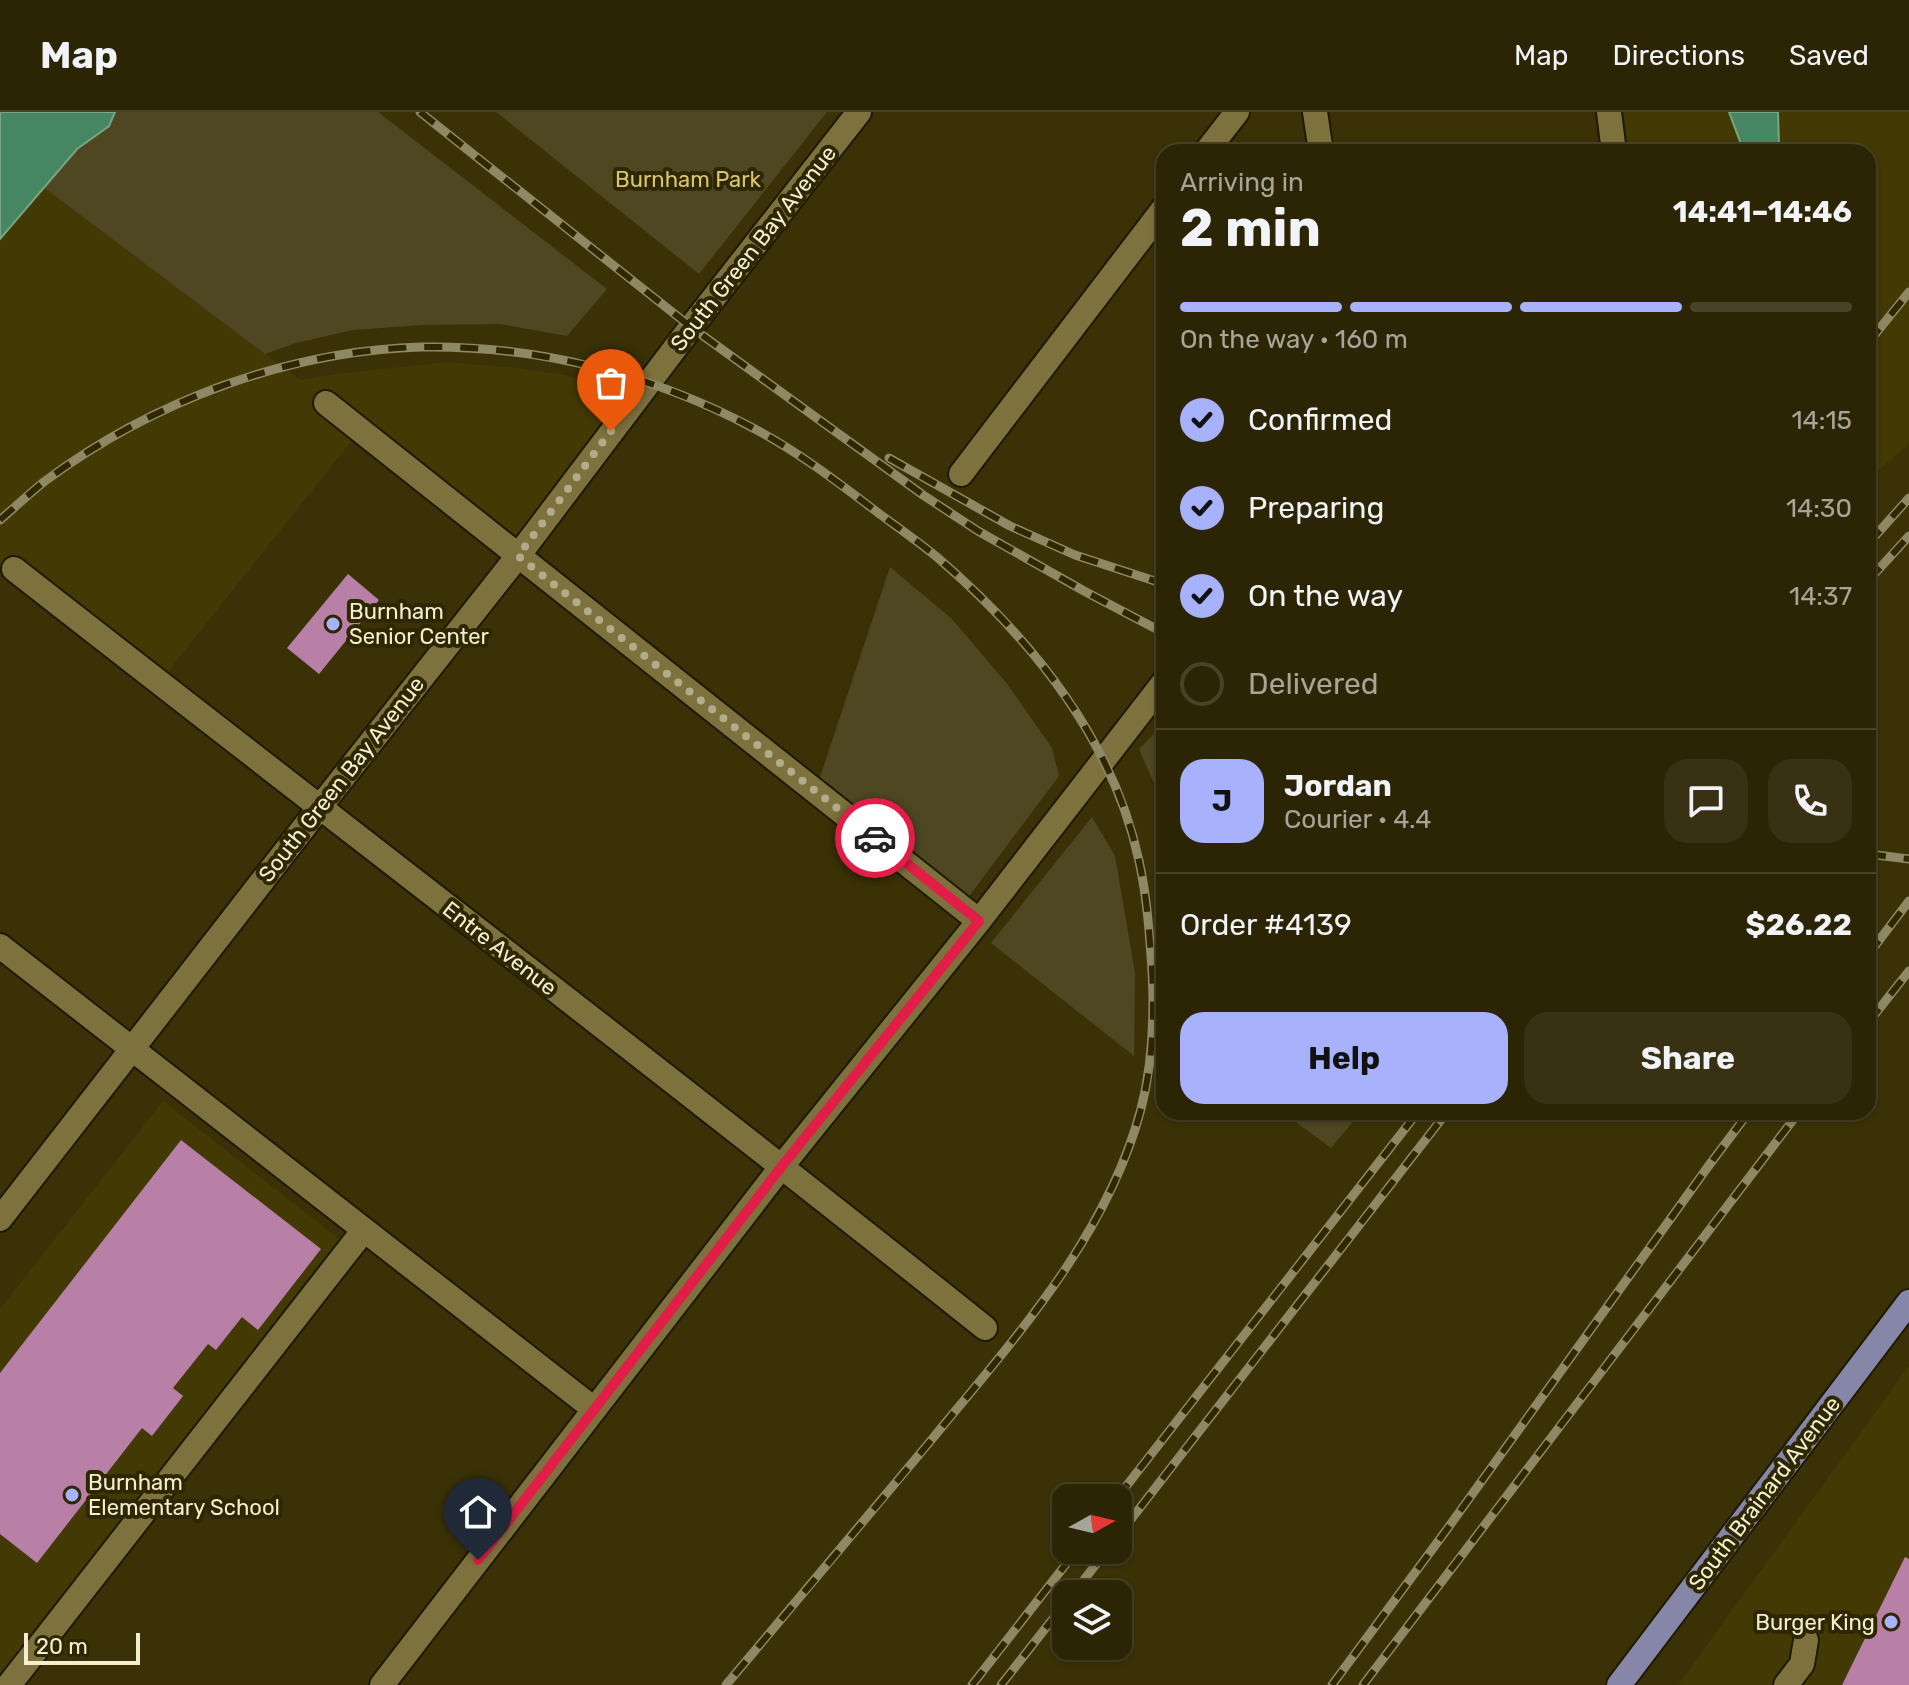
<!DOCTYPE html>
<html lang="en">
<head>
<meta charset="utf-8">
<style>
	:root { --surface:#2c2505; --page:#383113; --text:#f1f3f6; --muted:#a6a59a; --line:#484227; --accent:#a7b1fc }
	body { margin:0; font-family:Rubik,sans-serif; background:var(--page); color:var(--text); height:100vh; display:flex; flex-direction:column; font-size:30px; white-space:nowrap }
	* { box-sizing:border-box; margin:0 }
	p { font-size:26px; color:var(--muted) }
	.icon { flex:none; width:44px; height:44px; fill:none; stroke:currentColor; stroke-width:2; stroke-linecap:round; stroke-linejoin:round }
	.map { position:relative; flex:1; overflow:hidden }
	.side { position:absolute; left:1156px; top:32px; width:720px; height:976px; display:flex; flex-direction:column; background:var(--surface); border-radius:24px; box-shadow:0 2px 6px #0004,0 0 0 2px var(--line) }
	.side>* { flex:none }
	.needle { width:52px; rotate:82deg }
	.tools { position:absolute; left:1052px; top:1372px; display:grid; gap:16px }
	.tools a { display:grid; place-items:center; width:80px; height:80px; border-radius:16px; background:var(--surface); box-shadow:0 2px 6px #0004,0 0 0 2px var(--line); font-size:40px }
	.scale { position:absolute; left:24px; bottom:20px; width:116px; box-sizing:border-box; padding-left:8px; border:4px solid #f3eed2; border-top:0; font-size:22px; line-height:28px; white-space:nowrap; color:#f3eed2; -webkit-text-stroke:6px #2f2700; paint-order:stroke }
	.pin { position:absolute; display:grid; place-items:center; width:68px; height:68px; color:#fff; margin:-82px -34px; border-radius:50% 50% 50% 0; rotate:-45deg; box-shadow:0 0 8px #0007 }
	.pin .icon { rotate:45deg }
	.courier { position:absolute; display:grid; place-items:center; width:80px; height:80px; margin:-40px; border:6px solid #e11d48; border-radius:50%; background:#fff; color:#222; box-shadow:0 2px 10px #0007 }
	.headline em { font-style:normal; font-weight:700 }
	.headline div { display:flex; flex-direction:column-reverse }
	.headline { display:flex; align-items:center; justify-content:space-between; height:136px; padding:0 24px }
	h1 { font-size:52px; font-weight:700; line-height:60px }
	.bar { display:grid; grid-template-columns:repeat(4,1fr); gap:12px 8px; align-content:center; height:96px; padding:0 24px }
	.bar i { height:10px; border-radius:6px; background:var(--line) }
	.bar .active { background:var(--accent) }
	.bar p { grid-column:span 4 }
	.line { display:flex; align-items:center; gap:20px; padding:0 24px; border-top:2px solid var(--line) }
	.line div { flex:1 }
	.round { display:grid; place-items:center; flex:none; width:84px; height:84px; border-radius:24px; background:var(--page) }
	ol { padding:0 24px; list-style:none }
	li { display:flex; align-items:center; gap:24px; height:88px }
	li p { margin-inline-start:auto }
	li .icon { padding:8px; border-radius:50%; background:var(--accent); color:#111; stroke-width:4 }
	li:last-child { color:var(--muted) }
	li i { width:44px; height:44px; border:4px solid var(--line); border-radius:50% }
	.action { display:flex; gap:16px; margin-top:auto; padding:16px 24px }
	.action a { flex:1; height:92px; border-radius:24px; background:var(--accent); color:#111; font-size:32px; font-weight:700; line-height:92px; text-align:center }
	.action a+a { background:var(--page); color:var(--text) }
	header { display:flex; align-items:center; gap:48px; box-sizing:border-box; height:112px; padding:0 40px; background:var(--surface); border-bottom:2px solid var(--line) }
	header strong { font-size:38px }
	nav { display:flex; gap:44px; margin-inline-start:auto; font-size:28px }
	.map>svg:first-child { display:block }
	.built { fill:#423905 }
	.green { fill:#4e4722 }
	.water { fill:#468663; stroke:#7aa584; stroke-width:2 }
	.building { fill:#b880a7 }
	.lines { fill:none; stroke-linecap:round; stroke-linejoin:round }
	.minor-casing { stroke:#1f1900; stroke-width:28 }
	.major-casing { stroke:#1f1900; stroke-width:28 }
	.minor { stroke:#7d723d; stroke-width:24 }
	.major { stroke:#8586a8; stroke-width:24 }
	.rail-casing { stroke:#8f8865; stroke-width:9 }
	.rail { stroke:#2f2700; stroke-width:6; stroke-dasharray:18; stroke-linecap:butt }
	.done { stroke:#b2ac8b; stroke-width:8; stroke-dasharray:0 14.4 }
	.route { stroke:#e11d48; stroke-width:10 }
	.poi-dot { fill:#a7b1fc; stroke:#2f2700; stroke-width:3 }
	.labels { text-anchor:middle; stroke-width:8; stroke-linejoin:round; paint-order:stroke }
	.park-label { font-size:22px; fill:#d9c669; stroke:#2f2700 }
	.street-label { font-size:22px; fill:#f3eed2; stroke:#2f2700 }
	.poi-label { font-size:22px; fill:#f3eed2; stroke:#2f2700; text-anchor:start }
</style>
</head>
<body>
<header>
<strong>Map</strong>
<nav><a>Map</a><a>Directions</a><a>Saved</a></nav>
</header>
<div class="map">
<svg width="1909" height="1573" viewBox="0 0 1909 1573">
	<rect width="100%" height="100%" fill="#3a3107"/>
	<path class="built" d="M1620,0H1909V331L1868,368V40H1626Z
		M43,75L300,268L335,262L448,250L517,256L565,263L633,278L506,447L354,326L162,567L11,445L0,458V127Z
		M163,989L343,1130L0,1568V1197Z
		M1909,1254V1573H1678Z"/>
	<path class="green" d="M115,0H378L607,177L567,224L500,212L423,213L353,218L296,231L265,242L43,75L77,37L109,14Z
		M496,0H827L699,162Z
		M890,455L952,507L1008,573L1052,636L1059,664L967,787L818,671Z
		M1164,612V694L1139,637Z
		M1092,705L1115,744L1135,861L1134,944L991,831Z
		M1282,1000H1361L1331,1036Z"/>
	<path class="water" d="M0,0H115L109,14L77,37L0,127Z
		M1729,0H1778L1779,35L1759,40H1744Z"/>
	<path class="building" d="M348,462L379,488L319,562L287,536Z
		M181,1028L321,1137L258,1218L242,1205L216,1238L208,1232L173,1276L183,1284L152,1324L142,1316L37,1451L0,1422V1261Z
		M1905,1445L1909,1447V1573H1842Z"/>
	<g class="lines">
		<g class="minor-casing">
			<path id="minor" d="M1315,0L1321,40
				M1609,0L1614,40
				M1206,40L1237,0
				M326,291L979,809
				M961,362L1164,96
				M14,457C337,710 664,959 985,1216
				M0,834L594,1297
				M0,1107L319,696L518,444L691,215L859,0
				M9,1573L364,1118
				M382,1573L782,1054L979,809L1164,570
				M1786,1573L1802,1552L1806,1528"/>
		</g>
		<g class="major-casing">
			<path id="major" d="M1619,1573L1909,1190"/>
		</g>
		<use href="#minor" class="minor"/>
		<use href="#major" class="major"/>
		<g class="rail-casing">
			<path id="rail" d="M420,0L691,215L923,383L978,419L1084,479L1164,521
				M1868,231L1909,180
				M889,346L1010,414L1075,443L1164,472
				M0,408C15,395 30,381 45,369C153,289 287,239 421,235C536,233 652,262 753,316C799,340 840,372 881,403C900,417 920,431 938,446C1031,526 1113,627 1139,749C1145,776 1148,803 1150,831C1155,886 1155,943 1141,997C1107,1125 1015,1226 933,1326C864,1409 795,1491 726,1573
				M1868,432L1909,386
				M1868,469L1909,424
				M1868,742L1909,747
				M1868,843L1909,789
				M1868,911L1909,859
				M1117,1386L1418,1000
				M1118,1424L1447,1000
				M1073,1482L1107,1438
				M972,1573L1077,1438
				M1001,1573L1066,1490
				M1332,1573L1445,1420L1707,1056L1749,1000
				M1363,1573L1799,1000"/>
		</g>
		<use href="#rail" class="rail"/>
	</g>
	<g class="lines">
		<path class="done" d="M611,319L518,444L875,726"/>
		<path class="route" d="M478,1448L782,1054L979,809L875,726"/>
	</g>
	<g class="poi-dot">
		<circle cx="333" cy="512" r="8"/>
		<circle cx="72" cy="1383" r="8"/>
		<circle cx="1891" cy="1510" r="8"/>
	</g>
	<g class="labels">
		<g class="park-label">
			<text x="688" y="75">Burnham Park</text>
		</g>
		<g class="street-label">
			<text transform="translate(753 136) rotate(-52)" y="8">South Green Bay Avenue</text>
			<text transform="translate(341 667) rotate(-52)" y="8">South Green Bay Avenue</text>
			<text transform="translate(500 836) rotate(38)" y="8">Entre Avenue</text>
			<text transform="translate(1764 1381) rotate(-53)" y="8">South Brainard Avenue</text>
		</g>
		<g class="poi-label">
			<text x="349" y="507">Burnham<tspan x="349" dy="25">Senior Center</tspan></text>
			<text x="88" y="1378">Burnham<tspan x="88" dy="25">Elementary School</tspan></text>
			<text x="1875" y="1518" text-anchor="end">Burger King</text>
		</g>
	</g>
</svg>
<div class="tools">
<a><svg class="needle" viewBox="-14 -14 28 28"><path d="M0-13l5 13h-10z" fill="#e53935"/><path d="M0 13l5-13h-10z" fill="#a6a59a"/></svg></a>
<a><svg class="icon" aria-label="layers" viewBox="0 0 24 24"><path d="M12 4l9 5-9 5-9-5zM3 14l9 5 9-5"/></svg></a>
</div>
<div class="scale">20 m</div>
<div class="pin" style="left:611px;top:319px;background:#ea580c"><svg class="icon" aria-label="bag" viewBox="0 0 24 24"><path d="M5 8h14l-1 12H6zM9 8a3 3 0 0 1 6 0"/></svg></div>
<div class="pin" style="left:478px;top:1448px;background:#1f2937"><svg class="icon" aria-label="home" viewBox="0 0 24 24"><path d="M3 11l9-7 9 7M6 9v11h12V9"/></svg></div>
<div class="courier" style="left:875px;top:726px"><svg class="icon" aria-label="car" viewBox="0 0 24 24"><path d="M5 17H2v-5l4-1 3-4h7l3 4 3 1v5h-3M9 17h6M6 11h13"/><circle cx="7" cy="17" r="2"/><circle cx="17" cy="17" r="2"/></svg></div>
<section class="side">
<div class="headline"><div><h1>2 min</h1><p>Arriving in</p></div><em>14:41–14:46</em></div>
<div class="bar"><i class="active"></i><i class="active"></i><i class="active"></i><i></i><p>On the way · 160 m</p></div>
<ol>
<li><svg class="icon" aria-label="check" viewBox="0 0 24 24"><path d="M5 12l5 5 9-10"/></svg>Confirmed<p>14:15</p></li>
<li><svg class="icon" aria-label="check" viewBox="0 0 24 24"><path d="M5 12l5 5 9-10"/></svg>Preparing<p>14:30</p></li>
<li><svg class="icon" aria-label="check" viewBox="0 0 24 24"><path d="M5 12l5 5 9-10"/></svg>On the way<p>14:37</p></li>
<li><i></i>Delivered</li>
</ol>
<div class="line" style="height:144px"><b class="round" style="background:var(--accent);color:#111">J</b><div><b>Jordan</b><p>Courier · 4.4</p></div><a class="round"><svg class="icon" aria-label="chat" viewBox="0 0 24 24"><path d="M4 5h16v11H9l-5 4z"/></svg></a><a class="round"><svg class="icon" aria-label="phone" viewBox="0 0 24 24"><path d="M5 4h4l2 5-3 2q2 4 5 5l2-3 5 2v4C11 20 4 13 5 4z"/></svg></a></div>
<div class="line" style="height:104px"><div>Order #4139</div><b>$26.22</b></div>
<div class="action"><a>Help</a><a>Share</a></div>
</section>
</div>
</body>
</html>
